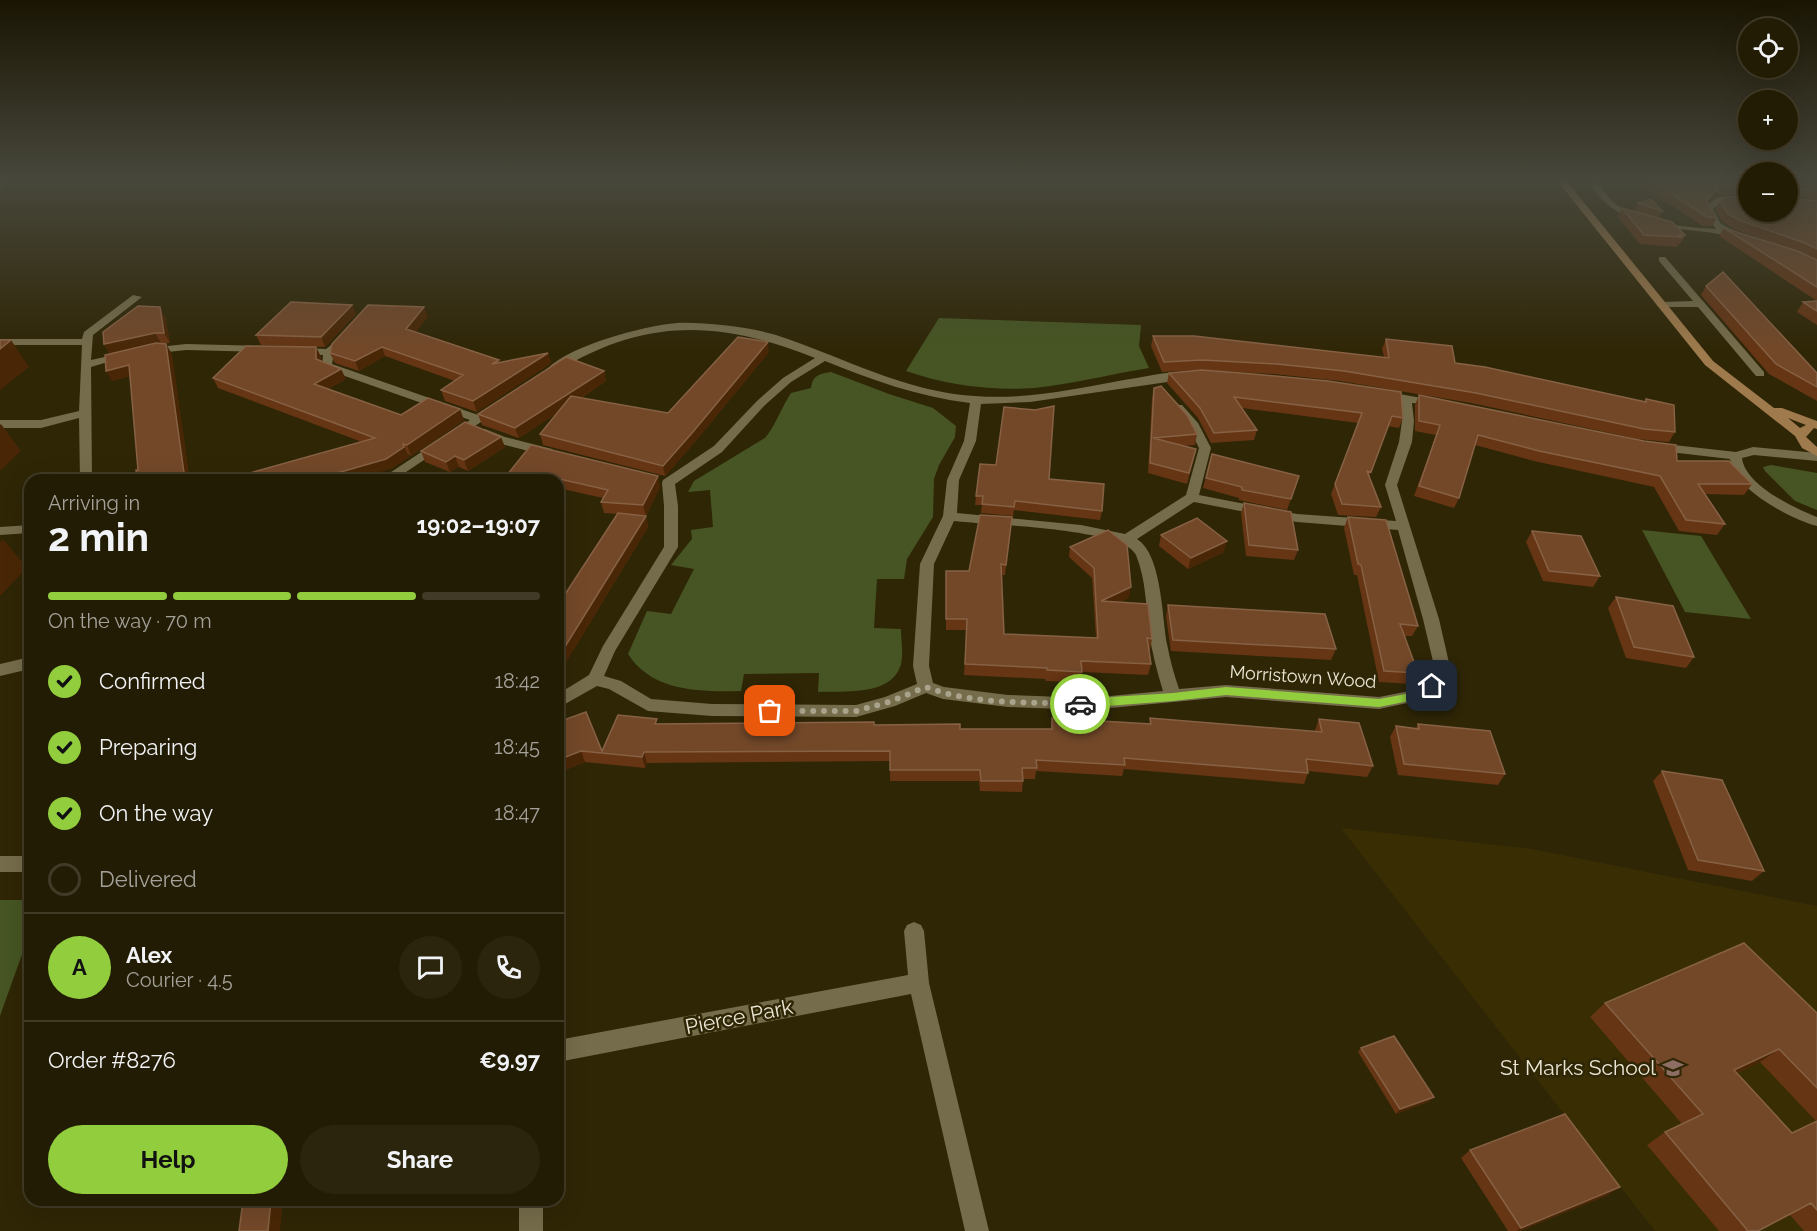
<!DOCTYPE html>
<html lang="en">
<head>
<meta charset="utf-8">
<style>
	:root { --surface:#231c04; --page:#2b250e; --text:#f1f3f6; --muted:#a3a19a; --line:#403a26; --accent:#92cd3e }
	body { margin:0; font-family:Raleway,sans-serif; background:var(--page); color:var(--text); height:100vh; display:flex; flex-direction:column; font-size:22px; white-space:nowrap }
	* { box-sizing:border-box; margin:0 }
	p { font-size:20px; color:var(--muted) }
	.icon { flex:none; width:33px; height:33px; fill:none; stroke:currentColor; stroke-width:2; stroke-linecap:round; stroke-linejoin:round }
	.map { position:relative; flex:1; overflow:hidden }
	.sheet { position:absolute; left:24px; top:474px; width:540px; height:732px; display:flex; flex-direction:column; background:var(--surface); border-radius:18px; box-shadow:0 6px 24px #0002,0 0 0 2px var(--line) }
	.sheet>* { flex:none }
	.buttons { position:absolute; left:1738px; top:18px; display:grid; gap:12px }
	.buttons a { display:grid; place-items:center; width:60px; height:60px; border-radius:50%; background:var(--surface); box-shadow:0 6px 24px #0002,0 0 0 2px var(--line); font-size:30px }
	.pin { position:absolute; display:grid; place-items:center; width:51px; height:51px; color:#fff; margin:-26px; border-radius:12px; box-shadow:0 3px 9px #0006 }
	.courier { position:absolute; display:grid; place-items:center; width:60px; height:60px; margin:-30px; border:4px solid #92cd3e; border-radius:50%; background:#fff; color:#222; box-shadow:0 2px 8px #0007 }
	.summary em { font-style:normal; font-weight:700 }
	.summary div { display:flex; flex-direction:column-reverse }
	.summary { display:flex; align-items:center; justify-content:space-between; height:102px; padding:0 24px }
	h1 { font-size:39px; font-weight:700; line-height:45px }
	.bar { display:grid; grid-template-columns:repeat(4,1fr); gap:9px 6px; align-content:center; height:72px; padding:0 24px }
	.bar i { height:8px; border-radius:4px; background:var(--line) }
	.bar .on { background:var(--accent) }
	.bar p { grid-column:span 4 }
	.line { display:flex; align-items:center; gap:15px; padding:0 24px; border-top:2px solid var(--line) }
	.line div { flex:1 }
	.round { display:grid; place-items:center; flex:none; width:63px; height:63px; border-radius:32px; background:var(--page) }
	ol { padding:0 24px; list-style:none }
	li { display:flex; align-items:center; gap:18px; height:66px }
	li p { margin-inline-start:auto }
	li .icon { padding:6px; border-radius:50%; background:var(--accent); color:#111; stroke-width:4 }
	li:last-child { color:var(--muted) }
	li i { width:33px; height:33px; border:3px solid var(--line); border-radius:50% }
	.cta { display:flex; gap:12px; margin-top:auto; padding:12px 24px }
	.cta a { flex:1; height:69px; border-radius:36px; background:var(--accent); color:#111; font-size:24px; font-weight:700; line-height:69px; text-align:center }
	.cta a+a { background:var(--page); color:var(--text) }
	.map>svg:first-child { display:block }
	.built { fill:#382d03 }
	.green { fill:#465523 }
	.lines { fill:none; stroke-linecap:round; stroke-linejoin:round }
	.street { fill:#756c4b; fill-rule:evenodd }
	.secondary { fill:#9e7a4c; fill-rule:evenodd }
	.rail-casing { stroke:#d7d2be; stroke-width:4.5 }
	.rail { stroke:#2f2606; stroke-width:3; stroke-dasharray:8; stroke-linecap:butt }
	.wall { fill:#653514; fill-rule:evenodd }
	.shaded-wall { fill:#492706 }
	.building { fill:#734829; stroke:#866144; stroke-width:1.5 }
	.route { fill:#92cd3e }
	.done { stroke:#a9a38c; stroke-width:6; stroke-dasharray:0 10.8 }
	.labels { text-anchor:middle; stroke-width:5; stroke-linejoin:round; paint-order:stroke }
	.street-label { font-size:18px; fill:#ebe6d4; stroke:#2f2606 }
	.near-street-label { font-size:21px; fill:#ebe6d4; stroke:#2f2606 }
	.near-poi-label { font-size:21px; fill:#ebe6d4; stroke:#2f2606; text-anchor:end }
</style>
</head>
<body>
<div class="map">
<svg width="1817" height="1231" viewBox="0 0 1817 1231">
	<rect width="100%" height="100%" fill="#2f2606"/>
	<path class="built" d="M1341,828L1532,849L1817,906V1231H1655Z"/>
	<path class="green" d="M939,318L1141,325L1139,346L1149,368C1111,374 1073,384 1034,388C991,391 946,385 906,371Z
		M831,372L889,394L933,408L956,426L955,437L939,465L934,479L933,517L907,559L904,579H877L874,628L901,629C901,640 904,658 900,667C890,696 842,691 818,692L819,673L744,674L741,691C701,692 652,692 628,654L647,611L671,614L694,569L671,565L692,539L691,530L713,527L710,490L688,492L694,481L765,438C776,425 781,408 791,393L811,388C813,375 819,374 831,372Z
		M1771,465L1817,473V510L1795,501L1765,471L1763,467Z
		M1642,530L1701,536L1751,619L1685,612Z
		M0,900H30V932L0,1016Z"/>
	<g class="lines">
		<path class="street" d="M1587,178H1595C1600,186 1606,194 1612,201C1638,224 1684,227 1716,229L1703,210L1704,208L1718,197H1749V203H1720L1712,210L1721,224L1745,236L1740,239C1686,222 1619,240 1587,178Z
			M1659,257H1665L1764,372V376H1756L1698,307H1658L1657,305L1662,302L1693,301L1659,261Z
			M133,295L142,297L93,335L91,360L123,353L128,356L91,367L92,480H80L79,418L41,428H0V420H41L79,411L82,345H0V339H82L84,332Z
			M677,323C706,322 749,327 776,335C843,357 905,392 975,396C1025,400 1075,389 1124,380C1145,377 1172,369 1192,374L1194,376L1188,379L1030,402L981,404L976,441L959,480L957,513L1081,525L1125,534L1186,495L1199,448L1187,424L1172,408L1174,405H1182L1198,423L1211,448L1199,495L1297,514L1396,521L1385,485L1399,442L1402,421L1400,400L1378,396L1376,394L1382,391L1439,401V405L1412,403L1414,421L1412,442L1397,485L1439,619L1452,676L1426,699L1379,709L1226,697L1089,710L1008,707L943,699L926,693L895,706L856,717L712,716L648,711L609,689L597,686L558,708V694L589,675L603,646L664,547V506L662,483L663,480L714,446L757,401L783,378L815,358C721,320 646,317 557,371L553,372L547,369C571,345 643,326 677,323ZM825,361C872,380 919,397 970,403L964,441L947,480L943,516L920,564L913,666L917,684L885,697L856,705L712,704L651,699L621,681L604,676L615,651L678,547V506L675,484L722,452L765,405L791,382ZM1194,502L1297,522L1398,530L1423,619L1436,674L1415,690L1379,697L1226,685L1179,689C1174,674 1170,660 1167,644C1162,617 1162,555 1137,539ZM954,521C986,525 1124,528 1136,555C1146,579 1146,607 1149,632C1152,652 1157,672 1163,691L1089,698L1008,695L944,687L933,683L929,666L934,564Z
			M335,342L340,345L334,353L332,364L478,415L496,404L502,408L394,480H379L470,420L322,368L323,355L299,354L294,351L299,348L326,349Z
			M186,344L263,346L268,349L263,352L186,350L149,354L144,351L149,348Z
			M485,429L505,437L552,449L554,452L548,456L497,443L481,436V430Z
			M1656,443L1736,452L1753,447L1817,453V461L1754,455L1742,458C1745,485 1794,508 1817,517V526C1791,519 1733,489 1730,459L1652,450L1650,447Z
			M30,525V533L0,535V527Z
			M30,657V669L0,676V664Z
			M0,856H30V872H0Z
			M914,922L921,925L924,931L929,983L989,1231H965L911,994L558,1062V1040L908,975L904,931L907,925Z
			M519,1200H543V1231H519Z"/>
		<path class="secondary" d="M1555,178H1564L1713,361L1774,408H1782L1817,421V429L1814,428L1806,437L1817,447V456L1802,448L1795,436L1705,365ZM1788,418L1806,425L1800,428Z"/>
		<g class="rail-casing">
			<path id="rail" d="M0,185L9,178"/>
		</g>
		<use href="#rail" class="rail"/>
	</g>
	<path class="wall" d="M1630,178H1749V195H1717L1708,203L1717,218L1712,226H1703Z
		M1788,181L1817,184V200L1792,198V199L1817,201V301L1719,236L1724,228L1787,248L1734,229L1723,222L1715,210L1720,202L1749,212Z
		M1638,203L1662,211L1658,218L1685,235L1680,244H1678L1677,247L1640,244L1618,217L1622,208L1634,211Z
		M1706,286L1817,373V401L1769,374L1701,295Z
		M1817,301V325L1797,312L1803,302Z
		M352,305L356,314L325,347L261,345L256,335Z
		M165,316L170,343H158L172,354L138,470L130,376L112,381L110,354L104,344Z
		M428,317L415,332L499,360L500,363L548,353L551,363L477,412L445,401L441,390L455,381L385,356L359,371L335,363L330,353Z
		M1153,336L1384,357L1382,349L1386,339L1455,363L1644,402L1646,399L1675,432L1669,442L1638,439L1471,403L1340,381L1274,374L1200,370L1162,372L1151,346Z
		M316,347L321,357L320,361L346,379L328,389L401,415L464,420L411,456L408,454L409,457L391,469L362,442L218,388L213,378Z
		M769,352L694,443L665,476L543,445L540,434L557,413L519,438L482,425L478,414L604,371L606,381L581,398L668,413Z
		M1169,373L1403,418L1399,428L1388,426L1369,477L1381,507L1376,517L1338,515L1331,494L1358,423L1242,408L1257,430L1254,440L1211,443L1198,418L1167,383Z
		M1154,388L1197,434L1195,445L1182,446L1196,449L1187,484L1148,473L1152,398Z
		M1419,395L1677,461L1752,484L1744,495L1705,494L1725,524L1717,535L1679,531L1654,487L1534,461L1475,445L1459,498L1454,508L1414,496L1436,435L1415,431V405Z
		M531,445L660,487L646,516L648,527L560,672H558V605L617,514L604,513L601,502L603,498L558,488V480H503Z
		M505,447L468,471L459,467L450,472L425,462L421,451Z
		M1212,454L1299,476L1287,510L1239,500V498L1203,488Z
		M1049,479L1102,511L1100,520L1014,510L1013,516L981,513L982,505H975L976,496Z
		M1244,503L1298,550L1294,560L1246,556L1241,513Z
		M1348,517L1418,626L1412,636H1404L1418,673L1412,684L1379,682L1357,575H1354L1344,528Z
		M1011,528L1005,575H1001L1004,634L1096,638L1092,578L1069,557L1070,547L1129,598L1119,602L1152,639L1150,650H1149L1151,664L1148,675L1082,672L1080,682L1046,681L1045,679L964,675L966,630H946V571H969Z
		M1532,531L1600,576L1593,587L1543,581L1526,542Z
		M1161,535L1224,552L1188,569L1159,546Z
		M1616,597L1694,657L1686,668L1626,658L1608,608Z
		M1168,605L1336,649L1331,660L1171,651L1166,616Z
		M1052,718L1149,724L1150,718L1315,732V730L1319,719L1373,766L1367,777L1308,771V773L1304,784L1124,769L1122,776L1036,771L1035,779H1023L1022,792L980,791L979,781H890V761L647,763L645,768L585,762L560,772L558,722L602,751L658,724L874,725L960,729H1051Z
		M1418,724L1505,774L1498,785L1398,775L1390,737L1396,726L1416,728Z
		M1662,771L1764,871L1752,881L1688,870L1653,781Z
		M1605,1003L1817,1013V1231H1804L1790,1215L1758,1231H1719L1647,1145L1665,1132L1682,1124L1590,1017ZM1760,1062L1816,1121L1792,1133L1737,1073Z
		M1361,1048L1430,1101L1396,1114L1358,1052Z
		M1470,1150L1608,1195L1520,1231H1508L1461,1158Z"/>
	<path class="shaded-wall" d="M1721,187L1717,195L1701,209L1706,200Z
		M352,305L356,314L325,347L321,337Z
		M160,307L165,316L170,343L164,333Z
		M424,307L428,317L410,339L406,329Z
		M155,333L161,343L110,354L104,344Z
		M11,340L29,367L0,390V349Z
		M768,342L769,352L694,443L665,476L663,466Z
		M166,344L172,354L190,480H185Z
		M316,347L321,357L320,369L316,359Z
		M382,347L385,356L359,371L355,361Z
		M548,353L551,363L477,412L473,401Z
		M129,365L135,375L112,381L106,371Z
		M341,369L346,379L319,394L314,384Z
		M604,371L606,381L519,438L515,428Z
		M460,409L464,420L411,456L407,445Z
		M1,424L21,451L0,471V425Z
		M501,437L505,447L468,471L464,460Z
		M403,444L409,457L391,469L354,480H313Z
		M455,456L459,467L450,472L446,462Z
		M658,476L660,487L646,516L643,505Z
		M646,516L648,527L560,672L558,667V658Z
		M3,539L27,568L0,596V542Z
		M1227,541L1224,552L1188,569L1191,558Z
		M1131,587L1129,598L1099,612L1101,601Z
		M581,751L585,762L560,772L558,766V760Z
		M644,752L647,763L645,768L642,757Z
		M1779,1049L1760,1062L1715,1083L1734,1070Z
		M1434,1097L1430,1101L1396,1114L1400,1109Z
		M1620,1187L1608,1195L1520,1231H1516L1521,1228Z
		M271,1200H283L280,1231H268Z"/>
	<path class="building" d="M1647,178H1749V187H1721L1706,200L1717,218L1707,217Z
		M1788,181L1817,184V191L1793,189L1791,191L1792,199L1817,201V249L1805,243L1739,220L1728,214L1720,202L1726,197L1749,196V212H1788Z
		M1651,199L1662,211L1638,203Z
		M1622,208L1672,222L1685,235H1679L1682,237L1644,235Z
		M1724,228L1797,251L1817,260V287Z
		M1723,272L1817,373V387L1776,364L1706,286Z
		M1817,301V311L1803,302Z
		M291,302L352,305L321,337L256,335Z
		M368,305L424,307L406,329L499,360L492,364L548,353L473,401L441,390L463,375L382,347L355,361L330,353L332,344Z
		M138,306L160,307L164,333H155L104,344L103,332Z
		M1153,336H1194L1389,358L1386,339L1452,346L1455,363L1485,367L1646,402V399L1674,405L1675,432L1644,429L1476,393L1344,371L1277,364L1202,360L1164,362Z
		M738,337L768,342L692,433L663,466L540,434L571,396L668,413Z
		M0,340H11L0,349Z
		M156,343L166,344L185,480H137L136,470H138L129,365L106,371L105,355Z
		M246,346L316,347V359L341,369L314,384L401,415L428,398L460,409L407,445L403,444L404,447L386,459L313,480H233L232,478L375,438L213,378Z
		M566,357L604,371L515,428L478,414Z
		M1202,370L1253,374L1328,381L1401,392L1403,418L1392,416L1371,472L1367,471L1381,507L1342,504L1335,484L1362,413L1234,397L1257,430L1214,433L1200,408L1169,373Z
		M1161,386L1187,415L1197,434L1153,438L1196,449L1189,473L1150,463L1154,388Z
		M1419,395L1644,441L1676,445L1677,461H1729L1752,484H1698L1725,524L1686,520L1660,476L1539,451L1478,435L1459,498L1419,486L1440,425L1419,421Z
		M1054,406L1049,479L1104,484L1102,511L1015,501L1014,507L982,504L983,496H976L980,464L996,465L1004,407L1035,410Z
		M465,422L501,437L464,460L455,456L446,462L421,451Z
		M531,445L658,476L643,505L601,502L608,490L542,475L538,480H503Z
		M1212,454L1299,476L1291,499L1242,490V487L1206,478Z
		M1244,503L1291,512L1298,550L1249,545Z
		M618,513L646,516L558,658V605Z
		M980,515L1012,517L1006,565L1001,564L1004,634L1098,638L1094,568L1070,547L1108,530L1127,545L1131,587L1101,601L1148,604L1152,639L1147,638L1151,664L1081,661L1082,672L1047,670V668L965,664L967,619H946V571H969Z
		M1348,517L1386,520L1418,626L1400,624L1418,673L1384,671L1361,565L1358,564Z
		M1197,518L1227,541L1191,558L1161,535Z
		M1532,531L1581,536L1600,576L1549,571Z
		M1616,597L1673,606L1694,657L1634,647Z
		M1168,605L1325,614L1336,649L1173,640Z
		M586,712L602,751L618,715L657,719L655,724L874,722V725L960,724V729H1052V718L1151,724L1150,718L1322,732L1319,719L1359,723L1373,766L1306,759L1308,773L1124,758L1125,765L1036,760L1037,768H1022L1023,781H981L980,770H890V751L644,752L642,757L581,751L558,760V722Z
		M1418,724L1490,731L1505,774L1404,764L1396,726L1419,729Z
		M1662,771L1722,780L1764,871L1698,860Z
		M1744,943L1817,1013V1088L1779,1049L1734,1070L1792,1133L1817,1121V1210L1811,1203L1758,1231H1748L1665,1132L1703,1114L1605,1003Z
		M1394,1036L1434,1097L1400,1109L1361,1048Z
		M1565,1114L1620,1187L1521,1228L1470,1150Z
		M245,1200H271L268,1231H239L243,1201Z"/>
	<linearGradient id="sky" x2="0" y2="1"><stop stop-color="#1a1503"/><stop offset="0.51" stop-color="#47473b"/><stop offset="1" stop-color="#47473b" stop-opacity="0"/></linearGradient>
	<rect width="1817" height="351" fill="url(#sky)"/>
	<path class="route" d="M1432,682L1437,686L1424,698L1379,707L1226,695L1173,701L1080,708L1074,704L1080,699L1173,693L1226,687L1379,699L1417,692Z"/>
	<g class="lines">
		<path class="done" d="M770,711H856L889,702L926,687C973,705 1030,702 1080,704"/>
	</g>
	<defs>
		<g id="school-bare" transform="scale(1.62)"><path d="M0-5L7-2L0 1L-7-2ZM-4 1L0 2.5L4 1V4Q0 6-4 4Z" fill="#8d6e63" stroke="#2f2606" stroke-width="2.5" paint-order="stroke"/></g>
	</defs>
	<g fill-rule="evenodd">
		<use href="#school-bare" x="1673" y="1068"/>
	</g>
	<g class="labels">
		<g class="street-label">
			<text transform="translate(1303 677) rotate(4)" y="6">Morristown Wood</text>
		</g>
		<g class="near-street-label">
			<text transform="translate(739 1017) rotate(-11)" y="7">Pierce Park</text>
		</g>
		<g class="near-poi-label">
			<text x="1656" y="1075">St Marks School</text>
		</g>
	</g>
</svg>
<div class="buttons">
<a><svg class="icon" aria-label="locate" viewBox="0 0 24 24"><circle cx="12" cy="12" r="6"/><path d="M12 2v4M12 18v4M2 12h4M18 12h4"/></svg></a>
<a>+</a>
<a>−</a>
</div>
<div class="pin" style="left:770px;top:711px;background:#ea580c"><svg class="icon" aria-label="bag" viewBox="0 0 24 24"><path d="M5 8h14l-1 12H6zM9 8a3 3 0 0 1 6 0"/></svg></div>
<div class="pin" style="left:1432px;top:686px;background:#1f2937"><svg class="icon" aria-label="home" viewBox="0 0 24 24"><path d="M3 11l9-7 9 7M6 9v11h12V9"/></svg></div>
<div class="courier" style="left:1080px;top:704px"><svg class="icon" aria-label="car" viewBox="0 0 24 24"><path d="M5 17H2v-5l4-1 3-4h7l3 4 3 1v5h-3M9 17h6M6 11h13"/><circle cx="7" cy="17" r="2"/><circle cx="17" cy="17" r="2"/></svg></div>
<section class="sheet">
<div class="summary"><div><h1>2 min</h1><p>Arriving in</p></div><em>19:02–19:07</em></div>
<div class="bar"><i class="on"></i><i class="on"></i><i class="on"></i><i></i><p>On the way · 70 m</p></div>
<ol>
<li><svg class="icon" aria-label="check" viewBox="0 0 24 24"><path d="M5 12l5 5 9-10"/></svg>Confirmed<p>18:42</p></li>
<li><svg class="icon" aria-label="check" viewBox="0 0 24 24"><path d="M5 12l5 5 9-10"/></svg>Preparing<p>18:45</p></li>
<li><svg class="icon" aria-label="check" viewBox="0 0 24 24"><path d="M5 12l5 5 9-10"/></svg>On the way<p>18:47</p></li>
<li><i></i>Delivered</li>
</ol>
<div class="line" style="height:108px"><b class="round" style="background:var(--accent);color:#111">A</b><div><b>Alex</b><p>Courier · 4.5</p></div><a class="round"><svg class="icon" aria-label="chat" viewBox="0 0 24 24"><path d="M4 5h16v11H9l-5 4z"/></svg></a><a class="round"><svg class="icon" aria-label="phone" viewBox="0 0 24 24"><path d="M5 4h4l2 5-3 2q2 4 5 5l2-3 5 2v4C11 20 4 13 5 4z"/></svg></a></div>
<div class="line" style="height:78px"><div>Order #8276</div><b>€9.97</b></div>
<div class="cta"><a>Help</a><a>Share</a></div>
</section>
</div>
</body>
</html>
